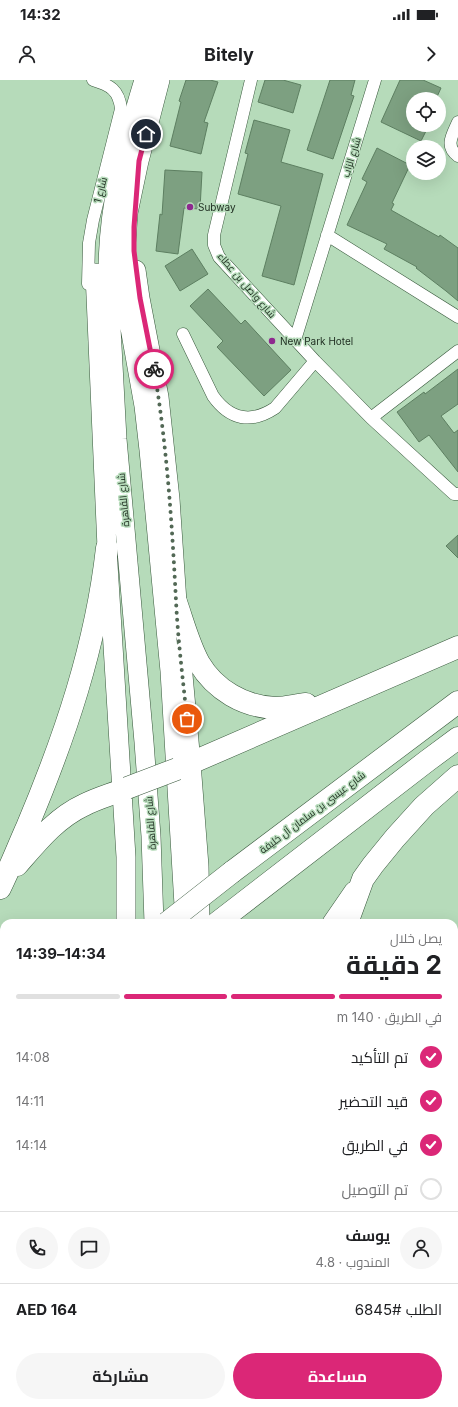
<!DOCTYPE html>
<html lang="ar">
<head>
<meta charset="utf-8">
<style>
	:root { --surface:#fff; --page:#f6f6f6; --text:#202124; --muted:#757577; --line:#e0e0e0; --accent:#db2777 }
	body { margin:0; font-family:Inter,Cairo,sans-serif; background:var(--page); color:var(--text); direction:rtl; height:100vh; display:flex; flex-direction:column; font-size:15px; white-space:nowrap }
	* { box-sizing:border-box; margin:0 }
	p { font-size:13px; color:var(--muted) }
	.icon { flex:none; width:22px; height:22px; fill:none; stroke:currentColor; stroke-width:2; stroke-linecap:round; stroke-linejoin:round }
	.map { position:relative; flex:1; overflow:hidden; direction:ltr }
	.panel { position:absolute; left:0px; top:839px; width:458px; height:488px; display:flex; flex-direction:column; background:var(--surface); border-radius:12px 12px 0 0; box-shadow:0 4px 16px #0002; direction:rtl }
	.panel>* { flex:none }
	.buttons { position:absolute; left:406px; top:12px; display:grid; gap:8px }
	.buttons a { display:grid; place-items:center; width:40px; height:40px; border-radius:50%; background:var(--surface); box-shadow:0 4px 16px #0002; font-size:20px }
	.pin { position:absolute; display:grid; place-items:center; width:34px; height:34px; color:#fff; margin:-17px; border:2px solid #fff; border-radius:50%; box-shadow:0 1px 4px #0007 }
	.courier { position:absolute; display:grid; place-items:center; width:40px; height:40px; margin:-20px; border:3px solid #db2777; border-radius:50%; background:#fff; color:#222; box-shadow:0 1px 5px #0007 }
	.summary em { font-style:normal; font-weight:700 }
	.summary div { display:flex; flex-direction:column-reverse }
	.summary { display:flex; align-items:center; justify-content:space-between; height:68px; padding:0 16px }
	h1 { font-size:26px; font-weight:700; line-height:30px }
	.bar { display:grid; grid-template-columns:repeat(4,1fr); gap:6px 4px; align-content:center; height:48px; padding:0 16px }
	.bar i { height:5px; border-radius:3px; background:var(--line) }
	.bar .on { background:var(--accent) }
	.bar p { grid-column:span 4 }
	.line { display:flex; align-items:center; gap:10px; padding:0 16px; border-top:1px solid var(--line) }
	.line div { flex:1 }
	.round { display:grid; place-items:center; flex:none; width:42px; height:42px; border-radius:21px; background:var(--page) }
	ol { padding:0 16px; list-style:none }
	li { display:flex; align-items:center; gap:12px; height:44px }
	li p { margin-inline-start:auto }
	li .icon { padding:4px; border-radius:50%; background:var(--accent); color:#fff; stroke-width:4 }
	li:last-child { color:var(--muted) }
	li i { width:22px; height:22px; border:2px solid var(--line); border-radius:50% }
	.primary-button { display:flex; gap:8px; margin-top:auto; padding:8px 16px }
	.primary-button a { flex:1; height:46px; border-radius:24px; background:var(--accent); color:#fff; font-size:16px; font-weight:700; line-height:46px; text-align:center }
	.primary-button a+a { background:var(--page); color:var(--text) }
	.status { display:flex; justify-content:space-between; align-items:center; height:28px; padding:0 20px; background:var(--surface); direction:ltr }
	.status svg { height:11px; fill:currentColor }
	header { display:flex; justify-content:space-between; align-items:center; height:52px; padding:0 16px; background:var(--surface); font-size:18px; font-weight:700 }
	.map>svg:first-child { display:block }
	.green { fill:#ee9085 }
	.building { fill:#7da081; stroke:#5d7f61 }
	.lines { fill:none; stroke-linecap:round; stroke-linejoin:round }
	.street-casing { stroke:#38583c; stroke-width:13 }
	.secondary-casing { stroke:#38583c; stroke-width:18 }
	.primary-casing { stroke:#38583c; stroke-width:20 }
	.highway-casing { stroke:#38583c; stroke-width:23 }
	.street { stroke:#fff; stroke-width:12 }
	.secondary { stroke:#fff; stroke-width:17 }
	.primary { stroke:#fff; stroke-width:19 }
	.highway { stroke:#fff; stroke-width:22 }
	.highway-bridge-casing { stroke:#38583c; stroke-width:23; stroke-linecap:butt }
	.highway-bridge { stroke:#fff; stroke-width:22 }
	.done { stroke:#526855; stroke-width:4; stroke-dasharray:0 7.2 }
	.route { stroke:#db2777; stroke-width:5 }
	.poi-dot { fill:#8e298f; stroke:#b6dbba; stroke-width:1.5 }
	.labels { text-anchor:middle; stroke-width:3; stroke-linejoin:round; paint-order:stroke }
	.street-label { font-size:10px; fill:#1c2a1e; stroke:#b6dbba }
	.poi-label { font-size:10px; fill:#1c2a1e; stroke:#b6dbba; text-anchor:start }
</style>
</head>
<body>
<div class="status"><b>14:32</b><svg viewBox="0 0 49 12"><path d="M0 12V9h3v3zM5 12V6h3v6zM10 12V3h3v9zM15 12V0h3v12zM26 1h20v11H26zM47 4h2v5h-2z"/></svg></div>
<header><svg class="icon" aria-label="forward" viewBox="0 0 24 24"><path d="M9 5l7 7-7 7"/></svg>Bitely<svg class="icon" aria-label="person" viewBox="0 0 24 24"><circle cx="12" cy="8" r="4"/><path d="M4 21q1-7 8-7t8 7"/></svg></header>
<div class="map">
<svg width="458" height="1327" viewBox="0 0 458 1327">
	<rect width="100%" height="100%" fill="#b6dbba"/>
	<path class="green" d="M458,981V999H454V982Z
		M458,1005V1023H454V1006Z"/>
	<path class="building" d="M186,0H210L218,2L204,42L208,43L201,74L170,66L181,22L179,21Z
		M265,0H283L301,5L293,33L258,22Z
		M330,0H355L351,15L354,16L333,79L307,70Z
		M400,0H423L441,8L436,19H413V45H429L421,61L381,42Z
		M254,40L290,50L281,82L323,94L294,205L262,196L281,126L238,114L248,74L245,73Z
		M377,68L410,85L392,123L394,124L391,130L439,157L440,155L458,168V221L446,211L416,188L417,187L384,169L387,164L347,145L367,102L362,99Z
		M165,90L202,92L200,129L184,128L178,174L156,171L160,134L162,135Z
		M192,169L208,194L180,211L165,186Z
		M208,209L241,244L245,240L291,290L264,316L217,267L223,261L190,226Z
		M458,289V324L441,336L454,353L458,350V392L429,355L419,362L397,332L424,312L425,314Z
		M458,455V478L446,466Z"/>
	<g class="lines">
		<g class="street-casing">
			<path id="street" d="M251,0L214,155V165L219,177L315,281L371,338L454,414H458
				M458,42C453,54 444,66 458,76
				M327,155L458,237
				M88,204L89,163L93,140L121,29C119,10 110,5 93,0
				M183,254L213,316C230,340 251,344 275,328L315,281
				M295,260L375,0
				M371,338L458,271"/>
		</g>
		<g class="secondary-casing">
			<path id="secondary" d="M0,1119L4,1118
				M454,1142L458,1144
				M454,1163L458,1165"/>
		</g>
		<g class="primary-casing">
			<path id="primary" d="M144,0C125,62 108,126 108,192L117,359L144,662L151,756L154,843
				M160,0L139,81L128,133L125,177V199L129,242L144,326L149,370L170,591L185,842
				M136,190L140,218L159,317L170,419L178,537
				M95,193L107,468L126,777V843
				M181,573L191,683L199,786L200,843
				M332,843L354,811
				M0,1158L4,1159
				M76,1327V1323
				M91,1327V1323
				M110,1327V1323
				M137,1327V1323
				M153,1327V1323
				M174,1327L175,1323
				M191,1327L192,1323"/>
		</g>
		<g class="highway-casing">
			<path id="highway" d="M176,522C183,542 189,565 199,583C215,610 244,627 276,628C286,628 296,625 306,624
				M177,689L458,567
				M17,785C37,762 56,738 84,725C97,718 113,714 127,708
				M232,792L458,622
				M0,808C10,788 18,767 27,747C65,657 96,566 107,468
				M217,843L427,681L458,658
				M347,843L363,799L373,785L395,758L424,726L458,696
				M0,976L4,973
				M0,1019L4,1016
				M454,1123L458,1127"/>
		</g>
		<use href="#street" class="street"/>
		<use href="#secondary" class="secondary"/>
		<use href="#primary" class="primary"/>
		<use href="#highway" class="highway"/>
		<g class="highway-bridge-casing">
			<path id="highway-bridge" d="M127,708L177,689
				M167,843L232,792"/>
		</g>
		<use href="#highway-bridge" class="highway-bridge"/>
	</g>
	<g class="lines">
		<path class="done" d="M154,289C167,366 172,444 176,521C178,561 183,600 187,639"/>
		<path class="route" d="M146,54L139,81L134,147V171L140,218L154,289"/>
	</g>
	<g class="poi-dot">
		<circle cx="190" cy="127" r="4"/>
		<circle cx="272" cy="261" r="4"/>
	</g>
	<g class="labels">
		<g class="street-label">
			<text transform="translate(351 77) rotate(-73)" y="4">شارع الزاب</text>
			<text transform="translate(100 110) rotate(-75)" y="4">شارع 1</text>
			<text transform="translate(247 205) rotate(49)" y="4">شارع واصل بن عطاء</text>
			<text transform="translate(123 420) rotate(-95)" y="4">شارع القاهرة</text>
			<text transform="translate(312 732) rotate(-37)" y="4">شارع عيسى بن سلمان آل خليفة</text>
			<text transform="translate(150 743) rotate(-94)" y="4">شارع القاهرة</text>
		</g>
		<g class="poi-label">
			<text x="198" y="131">Subway</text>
			<text x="280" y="265">New Park Hotel</text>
		</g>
	</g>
</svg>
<div class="buttons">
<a><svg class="icon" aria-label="locate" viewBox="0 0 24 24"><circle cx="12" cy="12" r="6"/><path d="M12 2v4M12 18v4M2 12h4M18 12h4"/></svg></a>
<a><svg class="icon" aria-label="layers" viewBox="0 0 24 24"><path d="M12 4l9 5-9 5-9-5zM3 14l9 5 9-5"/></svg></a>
</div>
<div class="pin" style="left:187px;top:639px;background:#ea580c"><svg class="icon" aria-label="bag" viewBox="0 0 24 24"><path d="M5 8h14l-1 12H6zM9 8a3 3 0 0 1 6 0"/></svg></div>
<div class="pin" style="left:146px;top:54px;background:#1f2937"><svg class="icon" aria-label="home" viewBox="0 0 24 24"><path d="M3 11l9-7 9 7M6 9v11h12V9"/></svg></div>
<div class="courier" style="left:154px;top:289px"><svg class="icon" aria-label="bike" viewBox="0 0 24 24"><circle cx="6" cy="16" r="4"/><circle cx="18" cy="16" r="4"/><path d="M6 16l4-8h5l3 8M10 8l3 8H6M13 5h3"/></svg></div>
<section class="panel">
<div class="summary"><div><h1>2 دقيقة</h1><p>يصل خلال</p></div><em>14:34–14:39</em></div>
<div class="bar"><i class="on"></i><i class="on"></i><i class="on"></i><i></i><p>في الطريق · 140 m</p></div>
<ol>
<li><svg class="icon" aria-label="check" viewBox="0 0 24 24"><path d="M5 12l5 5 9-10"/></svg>تم التأكيد<p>14:08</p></li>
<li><svg class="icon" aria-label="check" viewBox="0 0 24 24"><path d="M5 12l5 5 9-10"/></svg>قيد التحضير<p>14:11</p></li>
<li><svg class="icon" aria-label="check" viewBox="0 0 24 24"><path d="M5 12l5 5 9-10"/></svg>في الطريق<p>14:14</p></li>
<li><i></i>تم التوصيل</li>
</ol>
<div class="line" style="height:72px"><a class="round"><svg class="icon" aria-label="person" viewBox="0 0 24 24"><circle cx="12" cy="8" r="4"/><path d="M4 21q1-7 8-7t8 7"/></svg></a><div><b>يوسف</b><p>المندوب · 4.8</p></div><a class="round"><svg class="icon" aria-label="chat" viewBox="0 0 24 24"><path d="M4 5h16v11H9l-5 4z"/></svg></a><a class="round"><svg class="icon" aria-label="phone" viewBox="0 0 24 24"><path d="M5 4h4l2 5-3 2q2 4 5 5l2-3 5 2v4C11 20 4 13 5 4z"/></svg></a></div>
<div class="line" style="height:52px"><div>الطلب #6845</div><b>AED 164</b></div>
<div class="primary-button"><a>مساعدة</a><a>مشاركة</a></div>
</section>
</div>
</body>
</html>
